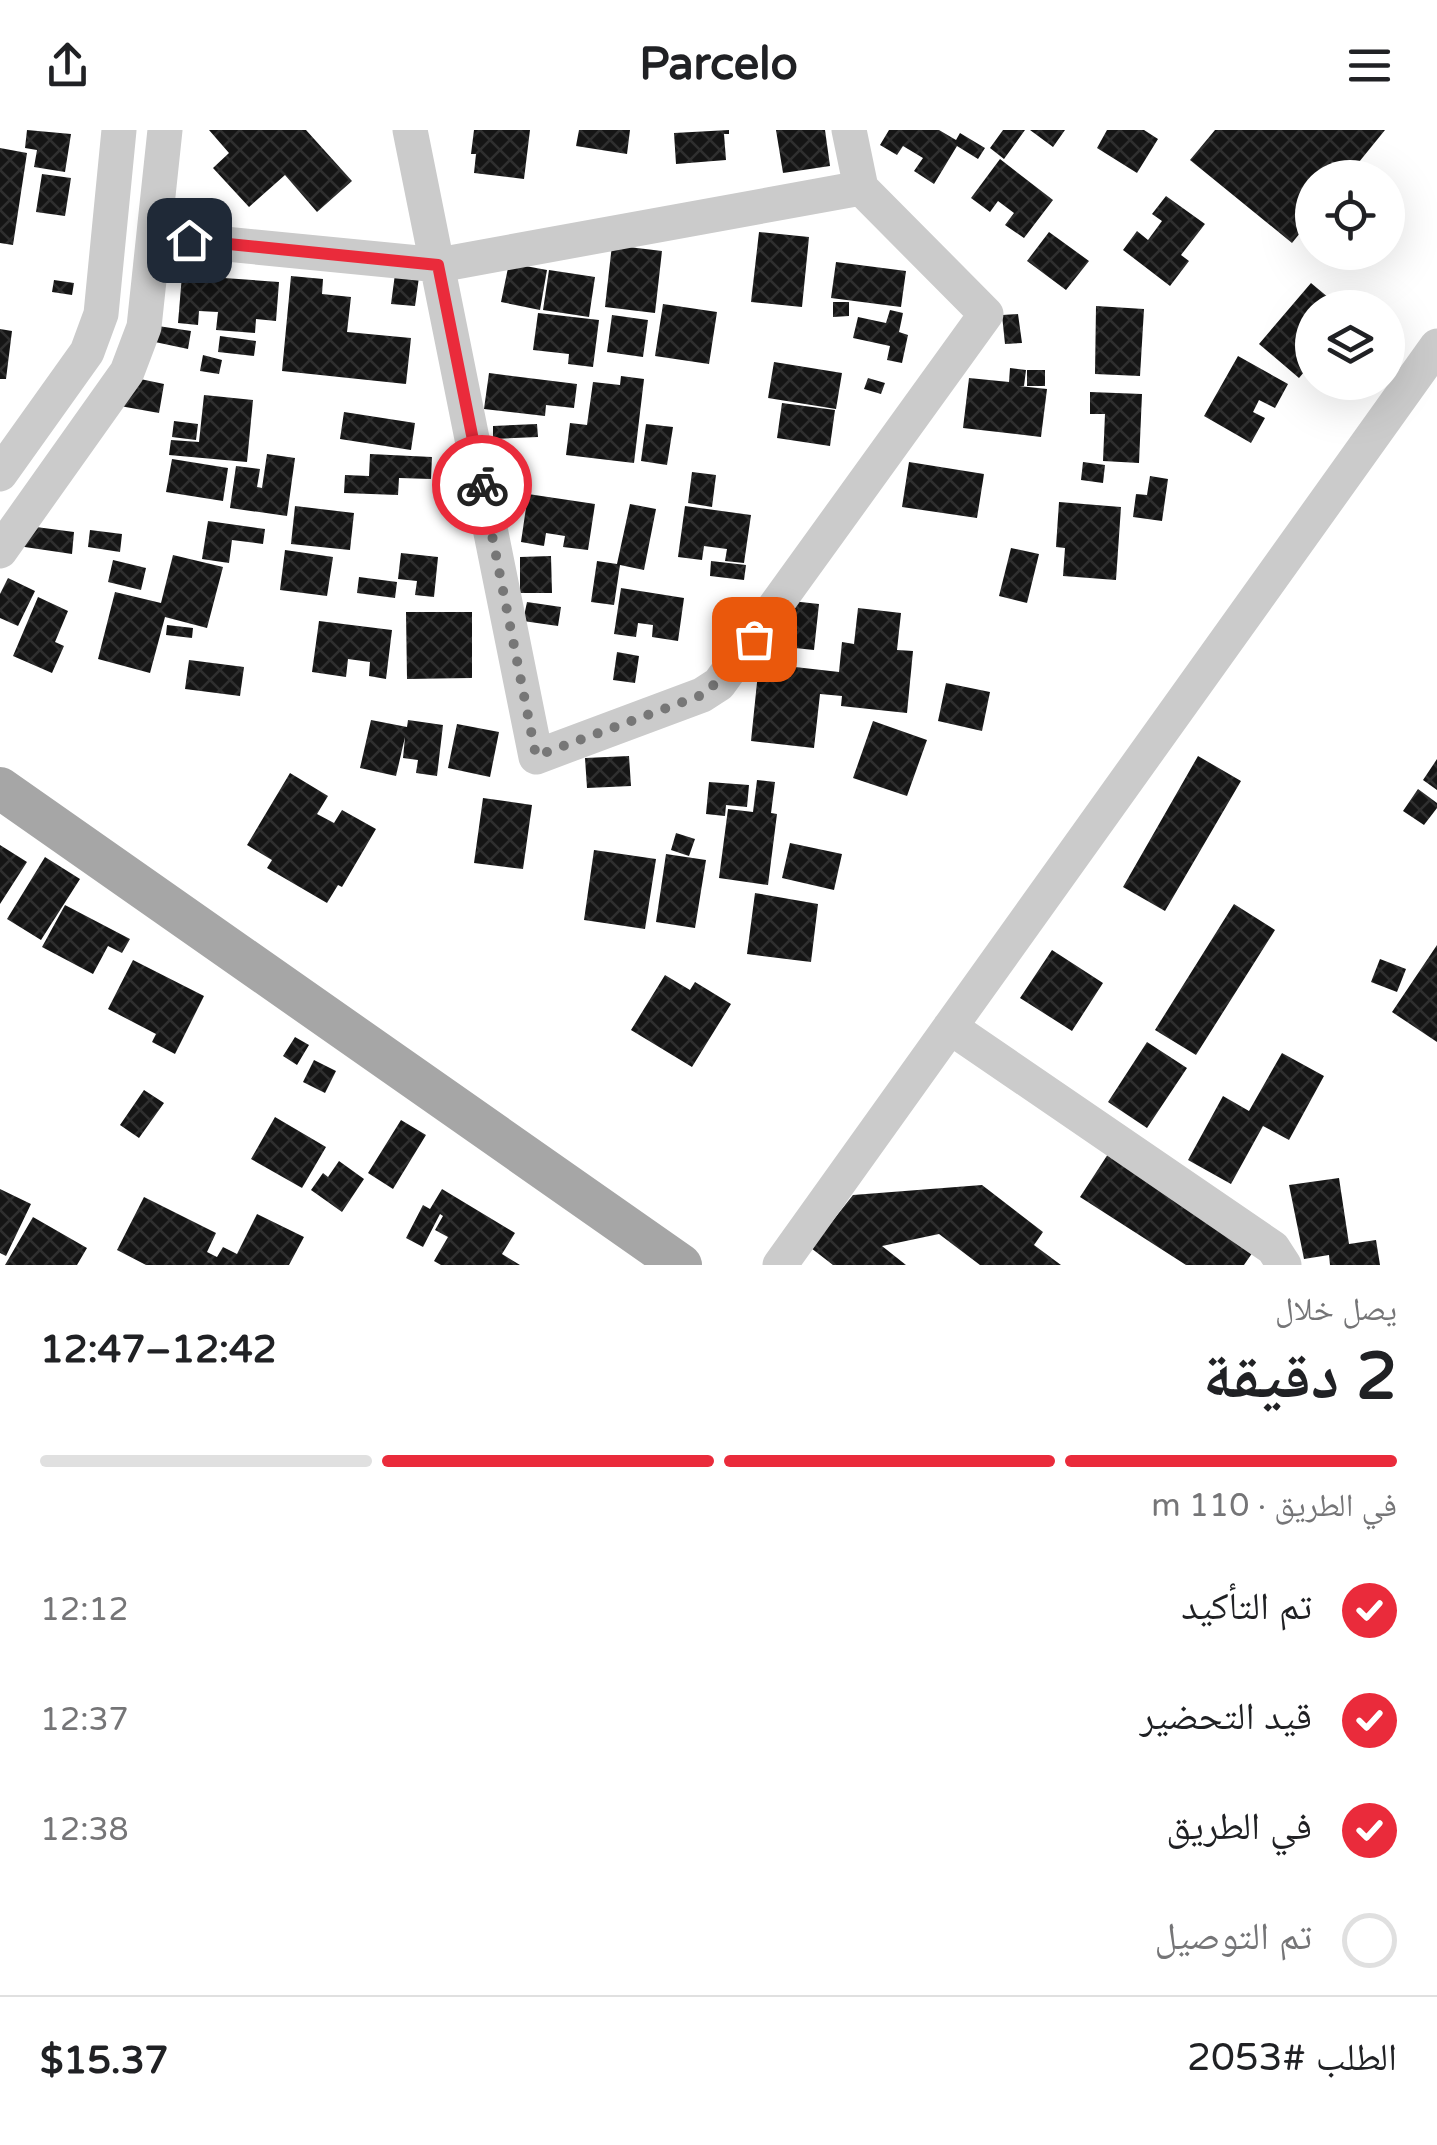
<!DOCTYPE html>
<html lang="ar">
<head>
<meta charset="utf-8">
<style>
	:root { --surface:#fff; --page:#f2f2f2; --text:#202124; --muted:#757577; --line:#e0e0e0; --accent:#ea2b3b }
	body { margin:0; font-family:"Varela Round","Noto Naskh Arabic",sans-serif; background:var(--page); color:var(--text); direction:rtl; height:100vh; display:flex; flex-direction:column; font-size:38px; white-space:nowrap }
	* { box-sizing:border-box; margin:0 }
	p { font-size:32px; color:var(--muted) }
	.icon { flex:none; width:55px; height:55px; fill:none; stroke:currentColor; stroke-width:2; stroke-linecap:round; stroke-linejoin:round }
	.map { position:relative; height:1135px; overflow:hidden; direction:ltr }
	.side { display:flex; flex-direction:column; background:var(--surface); flex:1 }
	.side>* { flex:none }
	.controls { position:absolute; left:1295px; top:30px; display:grid; gap:20px }
	.controls a { display:grid; place-items:center; width:110px; height:110px; border-radius:50%; background:var(--surface); box-shadow:0 10px 40px #0002; font-size:50px }
	.pin { position:absolute; display:grid; place-items:center; width:85px; height:85px; color:#fff; margin:-42px; border-radius:20px; box-shadow:0 5px 15px #0006 }
	.courier { position:absolute; display:grid; place-items:center; width:100px; height:100px; margin:-50px; border:8px solid #ea2b3b; border-radius:50%; background:#fff; color:#222; box-shadow:0 2px 12px #0007 }
	.overview em { font-style:normal; font-weight:700 }
	.overview div { display:flex; flex-direction:column-reverse }
	.overview { display:flex; align-items:center; justify-content:space-between; height:170px; padding:0 40px }
	h1 { font-size:65px; font-weight:700; line-height:75px }
	.bar { display:grid; grid-template-columns:repeat(4,1fr); gap:15px 10px; align-content:center; height:120px; padding:0 40px }
	.bar i { height:12px; border-radius:8px; background:var(--line) }
	.bar .on { background:var(--accent) }
	.bar p { grid-column:span 4 }
	.line { display:flex; align-items:center; gap:25px; padding:0 40px; border-top:2px solid var(--line) }
	.line div { flex:1 }
	ol { padding:0 40px; list-style:none }
	li { display:flex; align-items:center; gap:30px; height:110px }
	li p { margin-inline-start:auto }
	li .icon { padding:10px; border-radius:50%; background:var(--accent); color:#fff; stroke-width:4 }
	li:last-child { color:var(--muted) }
	li i { width:55px; height:55px; border:5px solid var(--line); border-radius:50% }
	header { display:flex; justify-content:space-between; align-items:center; height:130px; padding:0 40px; background:var(--surface); font-size:45px; font-weight:700 }
	.map>svg:first-child { display:block }
	.building { fill:url(#building-cross-hatch) }
	.lines { fill:none; stroke-linecap:round; stroke-linejoin:round }
	.minor { stroke:#cbcbcb; stroke-width:35 }
	.major { stroke:#a6a6a6; stroke-width:42 }
	.done { stroke:#777; stroke-width:10; stroke-dasharray:0 18 }
	.route { stroke:#ea2b3b; stroke-width:12 }
</style>
</head>
<body>
<header><svg class="icon" aria-label="menu" viewBox="0 0 24 24"><path d="M4 6h16M4 12h16M4 18h16"/></svg>Parcelo<svg class="icon" aria-label="share" viewBox="0 0 24 24"><path d="M12 15V3M7 8l5-5 5 5M5 13v7h14v-7"/></svg></header>
<div class="map">
<svg width="1437" height="1135" viewBox="0 0 1437 1135">
	<defs>
		<pattern id="building-cross-hatch" width="8" height="8" patternUnits="userSpaceOnUse" patternTransform="scale(2.5)"><rect width="8" height="8" fill="#151515"/><path d="M0 0l8 8M0 8l8-8" fill="none" stroke="#2f2f2f"/></pattern>
	</defs>
	<rect width="100%" height="100%" fill="#fff"/>
	<path class="building" d="M27,0L71,4L65,42L34,37L37,20L25,18Z
		M209,0H306L352,51L317,82L285,45L249,77L213,38L229,23Z
		M474,0H530L524,49L474,43L476,24H471Z
		M579,0H630L627,24L576,16Z
		M729,0V4H724L726,30L676,34L674,3Z
		M776,0H825L830,36L783,43Z
		M889,0H939L956,10L960,3L985,18L978,29L957,16L934,54L914,41L923,28L903,16L897,25L880,15Z
		M1003,0H1025L1004,29L990,18Z
		M1030,0H1065L1053,17Z
		M1107,0H1144L1158,9L1137,43L1097,18Z
		M1215,0H1385L1346,48H1312V88L1292,113L1190,30Z
		M0,18L27,23L13,115L0,113Z
		M1000,29L1053,70L1024,108L1005,95L1014,83L998,71L990,82L971,68Z
		M42,44L71,48L65,86L36,82Z
		M1166,66L1205,94L1181,125L1189,131L1170,156L1123,120L1137,101L1148,110L1162,91L1152,84Z
		M759,102L809,107L802,177L751,172Z
		M1049,102L1089,131L1066,160L1027,131Z
		M612,115L662,121L655,183L605,177Z
		M836,132L906,141L901,177L831,168Z
		M509,133L547,140L540,180L501,172Z
		M549,140L595,147L589,187L543,180Z
		M395,144L419,147L415,176L391,174Z
		M182,145L279,152L276,191L256,189L255,203L216,200L218,182L199,181L198,195L178,193Z
		M291,146L323,149L322,164L351,167L347,202L411,208L406,254L282,241Z
		M54,150L74,153L72,165L52,162Z
		M1311,153L1341,178H1312V238L1310,235L1299,248L1259,214Z
		M833,172H849V186L833,187Z
		M663,174L717,182L709,234L655,226Z
		M1096,176L1144,179L1140,246L1095,244Z
		M890,180L903,183L899,202L908,205L902,233L887,230L890,216L853,208L858,187L886,193Z
		M538,183L599,190L593,237L568,234L569,224L533,220Z
		M1018,184L1022,213L1005,214L1002,185Z
		M612,185L648,190L643,227L607,222Z
		M158,196L191,201L188,219L155,212Z
		M0,199L12,201L6,249H0Z
		M220,206L256,211L254,226L218,222Z
		M203,225L222,230L219,244L200,241Z
		M1238,226L1288,254L1275,278L1259,270L1253,282L1265,288L1251,313L1204,286Z
		M774,232L842,243L836,279L768,268Z
		M1010,238L1026,240L1024,256H1019L1047,259L1041,307L963,298L969,248L1009,252Z
		M1027,240H1045V256H1027Z
		M489,243L577,254L574,278L546,275L545,286L484,279Z
		M126,246L164,254L159,283L120,276Z
		M621,246L644,249L634,333L566,325L570,293L587,295L593,252L620,255Z
		M868,248L885,253L881,264L864,259Z
		M1090,262L1142,264L1139,333L1103,331L1105,284H1090Z
		M204,265L253,270L247,332L169,325L171,310L199,312Z
		M782,273L835,280L830,316L777,308Z
		M344,282L415,293L411,320L340,309Z
		M174,291L198,294L196,310L172,307Z
		M537,294L538,307L493,309V296Z
		M646,294L673,297L667,335L641,331Z
		M267,324L295,328L287,386L230,378L236,336L260,339L257,357L262,358Z
		M370,324L432,327L431,349L399,348L398,365L344,363L345,345L369,346Z
		M172,329L228,338L223,371L166,362Z
		M909,332L984,344L977,388L902,377Z
		M1083,332L1105,335L1103,353L1081,350Z
		M692,342L716,345L712,377L688,373Z
		M1150,346L1168,349L1162,391L1133,387L1136,364L1147,365Z
		M528,364L595,374L588,420L563,417L565,406L546,403L544,416L521,412Z
		M1059,372L1121,377L1116,450L1063,446L1065,418L1056,417Z
		M630,374L656,379L644,440L620,435L614,475L591,472L597,431L617,434Z
		M295,376L354,383L350,420L291,414Z
		M685,376L751,385L744,433L725,431L727,419L704,416L702,430L678,427Z
		M208,391L265,399L263,414L232,410L229,433L202,429Z
		M21,395L74,402L72,424L18,416Z
		M90,400L122,404L120,422L88,417Z
		M1011,418L1039,424L1027,473L999,466Z
		M285,420L333,427L327,466L280,460Z
		M401,423L438,427L434,467L415,465L417,451L398,449Z
		M173,425L223,437L207,498L165,487L150,543L98,529L115,462L161,473Z
		M551,426L552,463H520V427Z
		M113,430L146,438L141,460L108,452Z
		M711,431L746,435L744,450L710,446Z
		M359,447L397,452L395,468L357,463Z
		M8,448L35,461L18,496L0,488V464Z
		M621,458L684,468L678,511L652,507L653,495L638,493L636,507L614,504Z
		M38,467L68,481L55,512L64,516L52,543L13,526Z
		M782,470L819,474L814,520L776,516Z
		M527,472L561,477L558,496L523,491Z
		M858,478L901,483L897,520L913,521L907,583L841,576L842,566L820,564L814,618L751,611L759,533L839,542L842,512L854,514Z
		M406,482H472V548L407,549Z
		M319,491L392,500L386,549L369,546L370,532L348,529L346,547L312,542Z
		M167,495L193,498L192,508L166,505Z
		M617,522L639,526L635,553L613,550Z
		M189,530L244,537L240,566L185,559Z
		M946,553L990,562L982,601L938,591Z
		M371,590L407,597L408,590L443,595L437,646L416,643L418,630L403,628L405,607L396,646L360,638Z
		M873,591L927,610L907,666L853,648Z
		M457,594L499,602L490,647L448,638Z
		M629,626L631,656L587,658L585,628Z
		M1198,626L1241,651L1165,781L1123,757Z
		M1437,629V660L1423,650Z
		M290,643L328,666L317,684L334,693L342,680L376,699L342,757L338,755L327,773L267,738L272,730L247,715Z
		M757,650L775,652L771,683L777,684L768,755L719,748L728,679L753,682Z
		M709,652L749,655L747,677L726,675L725,686L706,684Z
		M1418,659L1437,673V678L1424,695L1403,681Z
		M483,668L532,675L523,739L474,733Z
		M676,703L695,709L689,726L671,720Z
		M790,713L842,724L834,760L782,748Z
		M0,715L27,732L0,774Z
		M594,720L656,729L645,799L584,790Z
		M666,724L706,730L695,798L656,792Z
		M45,727L80,749L41,810L7,789Z
		M755,763L818,774L811,832L747,824Z
		M1234,774L1275,800L1196,925L1155,900Z
		M65,775L130,809L122,823L108,816L93,844L42,817Z
		M1437,815V912L1392,882Z
		M1052,820L1103,853L1072,901L1020,868Z
		M1380,829L1406,839L1397,862L1371,852Z
		M133,830L204,866L175,924L152,912L156,904L108,879Z
		M665,845L690,860L695,852L731,874L692,937L631,900Z
		M295,907L309,915L297,935L283,926Z
		M1147,912L1187,938L1147,998L1108,972Z
		M1282,923L1324,946L1289,1010L1263,996L1231,1054L1188,1030L1223,966L1249,981Z
		M314,930L336,941L325,963L303,952Z
		M144,960L164,973L139,1008L120,995Z
		M275,987L326,1017L302,1058L251,1029Z
		M401,990L426,1005L393,1059L368,1043Z
		M1110,1021L1257,1116L1244,1135H1186L1080,1067Z
		M339,1031L364,1049L342,1082L311,1060L323,1043L328,1047Z
		M1339,1048L1349,1114L1376,1110L1380,1135H1330L1329,1125L1304,1129L1289,1055Z
		M982,1055L1043,1102L1034,1115L1061,1135H980L939,1104L882,1116L906,1135H833L811,1118L853,1065Z
		M0,1059L31,1074L6,1126L0,1123Z
		M442,1059L515,1103L502,1124L520,1135H441L434,1131L448,1107L435,1100L443,1086L440,1084L423,1117L406,1108L423,1075L430,1079Z
		M144,1067L216,1103L207,1122L217,1127L223,1117L237,1124L257,1084L304,1107L289,1135H146L117,1120Z
		M33,1087L87,1118L77,1135H5Z"/>
	<g class="lines">
		<path class="minor" d="M410,0L536,627L702,565L719,554L986,184L861,58L849,0
			M154,107L439,135L861,58
			M0,344L87,222L101,184L119,0
			M0,421L127,242L144,197L165,0
			M950,897L1273,1118L1284,1135
			M780,1135L1437,216"/>
		<path class="major" d="M0,658L681,1135"/>
	</g>
	<g class="lines">
		<path class="done" d="M482,355L536,626L702,565L730,541L754,509"/>
		<path class="route" d="M189,110L438,135L482,355"/>
	</g>
</svg>
<div class="controls">
<a><svg class="icon" aria-label="locate" viewBox="0 0 24 24"><circle cx="12" cy="12" r="6"/><path d="M12 2v4M12 18v4M2 12h4M18 12h4"/></svg></a>
<a><svg class="icon" aria-label="layers" viewBox="0 0 24 24"><path d="M12 4l9 5-9 5-9-5zM3 14l9 5 9-5"/></svg></a>
</div>
<div class="pin" style="left:754px;top:509px;background:#ea580c"><svg class="icon" aria-label="bag" viewBox="0 0 24 24"><path d="M5 8h14l-1 12H6zM9 8a3 3 0 0 1 6 0"/></svg></div>
<div class="pin" style="left:189px;top:110px;background:#1f2937"><svg class="icon" aria-label="home" viewBox="0 0 24 24"><path d="M3 11l9-7 9 7M6 9v11h12V9"/></svg></div>
<div class="courier" style="left:482px;top:355px"><svg class="icon" aria-label="bike" viewBox="0 0 24 24"><circle cx="6" cy="16" r="4"/><circle cx="18" cy="16" r="4"/><path d="M6 16l4-8h5l3 8M10 8l3 8H6M13 5h3"/></svg></div>
</div>
<section class="side">
<div class="overview"><div><h1>2 دقيقة</h1><p>يصل خلال</p></div><em>12:42–12:47</em></div>
<div class="bar"><i class="on"></i><i class="on"></i><i class="on"></i><i></i><p>في الطريق · 110 m</p></div>
<ol>
<li><svg class="icon" aria-label="check" viewBox="0 0 24 24"><path d="M5 12l5 5 9-10"/></svg>تم التأكيد<p>12:12</p></li>
<li><svg class="icon" aria-label="check" viewBox="0 0 24 24"><path d="M5 12l5 5 9-10"/></svg>قيد التحضير<p>12:37</p></li>
<li><svg class="icon" aria-label="check" viewBox="0 0 24 24"><path d="M5 12l5 5 9-10"/></svg>في الطريق<p>12:38</p></li>
<li><i></i>تم التوصيل</li>
</ol>
<div class="line" style="height:130px"><div>الطلب #2053</div><b>$15.37</b></div>
</section>
</body>
</html>
